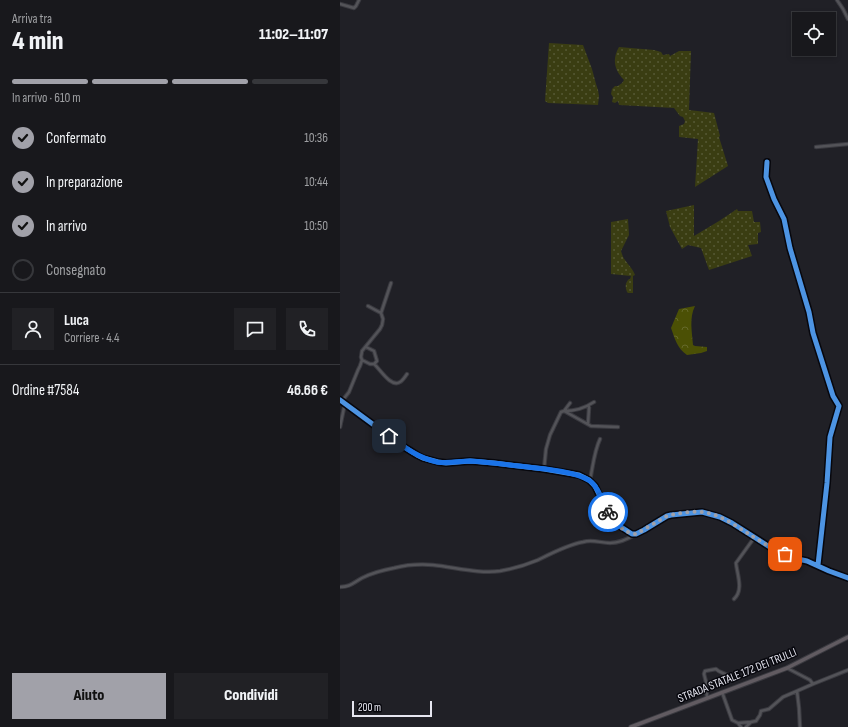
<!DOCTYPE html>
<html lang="it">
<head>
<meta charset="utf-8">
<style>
	:root { --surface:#18181c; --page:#212125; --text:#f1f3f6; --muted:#9fa0a3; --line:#36373b; --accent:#a1a1a9 }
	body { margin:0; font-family:"Sofia Sans Condensed",sans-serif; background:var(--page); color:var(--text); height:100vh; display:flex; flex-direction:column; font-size:15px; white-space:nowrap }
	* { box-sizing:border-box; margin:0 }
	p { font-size:13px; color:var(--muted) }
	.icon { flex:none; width:22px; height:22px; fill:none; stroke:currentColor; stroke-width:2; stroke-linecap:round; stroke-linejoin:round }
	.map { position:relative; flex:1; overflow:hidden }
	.sheet { display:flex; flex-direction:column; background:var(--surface); width:340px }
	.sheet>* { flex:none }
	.buttons { position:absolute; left:452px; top:12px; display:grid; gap:8px }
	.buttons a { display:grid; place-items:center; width:44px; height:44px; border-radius:0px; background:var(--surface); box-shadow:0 2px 6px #0003,0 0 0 1px var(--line); font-size:20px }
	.scale { position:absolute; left:12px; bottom:10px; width:80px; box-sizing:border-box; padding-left:4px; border:2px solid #e6e6f0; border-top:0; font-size:11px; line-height:14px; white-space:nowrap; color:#e6e6f0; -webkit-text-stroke:3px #07070d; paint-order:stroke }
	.pin { position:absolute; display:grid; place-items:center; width:34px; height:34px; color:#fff; margin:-17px; border-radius:8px; box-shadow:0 2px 6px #0006 }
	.courier { position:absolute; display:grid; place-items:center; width:40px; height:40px; margin:-20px; border:3px solid #1a73e8; border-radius:50%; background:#fff; color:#222; box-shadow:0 1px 5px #0007 }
	.overview em { font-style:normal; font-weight:800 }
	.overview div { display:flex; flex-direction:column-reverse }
	.overview { display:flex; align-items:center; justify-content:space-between; height:68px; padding:0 12px }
	h1 { font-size:26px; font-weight:800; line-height:30px }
	.bar { display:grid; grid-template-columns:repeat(4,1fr); gap:6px 4px; align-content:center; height:48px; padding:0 12px }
	.bar i { height:5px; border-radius:3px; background:var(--line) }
	.bar .active { background:var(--accent) }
	.bar p { grid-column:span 4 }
	.line { display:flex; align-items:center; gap:10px; padding:0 12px; border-top:1px solid var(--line) }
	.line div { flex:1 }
	.round { display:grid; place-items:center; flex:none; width:42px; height:42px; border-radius:0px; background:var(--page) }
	ol { padding:0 12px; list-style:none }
	li { display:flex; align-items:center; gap:12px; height:44px }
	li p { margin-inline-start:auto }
	li .icon { padding:4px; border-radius:50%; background:var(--accent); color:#111; stroke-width:4 }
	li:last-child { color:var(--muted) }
	li i { width:22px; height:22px; border:2px solid var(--line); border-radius:50% }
	.action { display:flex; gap:8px; margin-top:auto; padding:8px 12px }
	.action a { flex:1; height:46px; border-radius:0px; background:var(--accent); color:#111; font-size:16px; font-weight:800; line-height:46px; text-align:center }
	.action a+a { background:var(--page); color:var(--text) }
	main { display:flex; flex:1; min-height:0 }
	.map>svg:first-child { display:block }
	.grass { fill:url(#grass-dots) }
	.forest { fill:url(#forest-crowns) }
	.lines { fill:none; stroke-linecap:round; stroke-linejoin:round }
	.minor-casing { stroke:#3a3a40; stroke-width:4.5 }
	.primary-casing { stroke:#3a3a40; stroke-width:5.5 }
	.minor { stroke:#535358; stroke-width:2.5 }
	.primary { stroke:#615b61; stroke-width:3.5 }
	.cycleway-casing { stroke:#07070d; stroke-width:8 }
	.cycleway { stroke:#4d94e3; stroke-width:5 }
	.done { stroke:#a1a1a9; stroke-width:4; stroke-dasharray:0 7.2 }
	.route { stroke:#1a73e8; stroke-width:5 }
	.labels { text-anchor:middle; stroke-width:3; stroke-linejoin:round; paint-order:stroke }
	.street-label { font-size:12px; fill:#e6e6f0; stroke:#07070d }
</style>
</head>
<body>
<main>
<section class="sheet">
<div class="overview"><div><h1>4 min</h1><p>Arriva tra</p></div><em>11:02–11:07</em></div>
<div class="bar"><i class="active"></i><i class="active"></i><i class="active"></i><i></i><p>In arrivo · 610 m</p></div>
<ol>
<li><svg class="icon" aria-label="check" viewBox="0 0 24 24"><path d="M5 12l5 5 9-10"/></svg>Confermato<p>10:36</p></li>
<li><svg class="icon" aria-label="check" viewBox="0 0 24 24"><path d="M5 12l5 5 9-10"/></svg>In preparazione<p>10:44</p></li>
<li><svg class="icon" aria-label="check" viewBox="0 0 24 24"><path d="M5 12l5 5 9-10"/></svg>In arrivo<p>10:50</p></li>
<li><i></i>Consegnato</li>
</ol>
<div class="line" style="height:72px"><a class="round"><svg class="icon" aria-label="person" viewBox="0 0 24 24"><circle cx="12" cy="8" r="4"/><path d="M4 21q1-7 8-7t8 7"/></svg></a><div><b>Luca</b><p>Corriere · 4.4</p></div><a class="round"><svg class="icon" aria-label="chat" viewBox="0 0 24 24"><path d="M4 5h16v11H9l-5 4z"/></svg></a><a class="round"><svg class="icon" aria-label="phone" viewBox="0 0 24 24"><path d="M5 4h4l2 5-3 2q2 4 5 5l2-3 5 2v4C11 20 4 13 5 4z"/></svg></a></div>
<div class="line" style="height:52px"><div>Ordine #7584</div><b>46.66 €</b></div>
<div class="action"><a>Aiuto</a><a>Condividi</a></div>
</section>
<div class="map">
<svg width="508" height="727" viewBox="0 0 508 727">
	<defs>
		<pattern id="grass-dots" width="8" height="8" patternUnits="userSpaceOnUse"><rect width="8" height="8" fill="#3a3d12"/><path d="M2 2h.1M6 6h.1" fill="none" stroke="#565935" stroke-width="1.8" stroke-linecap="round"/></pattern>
		<pattern id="forest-crowns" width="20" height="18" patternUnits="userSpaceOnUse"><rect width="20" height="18" fill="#4b5005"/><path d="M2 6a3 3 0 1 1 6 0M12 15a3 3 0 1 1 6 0" fill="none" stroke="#65692a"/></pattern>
	</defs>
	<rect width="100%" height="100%" fill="#202026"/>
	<path class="grass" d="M209,43L243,45L252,69L256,84L258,90L259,96L258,105L208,103L205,101Z
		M279,47L314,50L321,52L323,55L329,54L330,56L339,51H351L349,110L374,113L380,136L379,137L388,166L355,187L358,139L339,137V126L344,124L345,121L343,117L340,116L334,108L279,105L278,101L275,103L272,102L273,97L271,94L272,89L275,86H278L282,83L284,80C274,70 272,59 279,47Z
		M354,205V236L379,221L397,209L398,211H412L414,222H420L421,232L418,233V244L408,245L412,256L369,270L361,248L348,245L342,249L330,227L326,211Z
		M288,219L289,235L281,251C282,254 283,258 285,260C289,266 293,269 295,275L293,276V293H288L287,292C285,287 285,283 289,279H290L291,276L271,274V222Z"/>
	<path class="forest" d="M355,306C349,318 352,332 353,345L355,346L367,347V351L361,353L347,355C337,348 335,339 331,328L339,309Z"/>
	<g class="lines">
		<g class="minor-casing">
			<path id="minor" d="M497,0L503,9L508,19
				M0,4L14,8L16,6L19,0
				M476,147L508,144
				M427,162L426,177L434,199L444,219L450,248L469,312L473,333L493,396L499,406L490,437L487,483L478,565
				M28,306L41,313
				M22,360L30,364H34L37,361L34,351L26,347
				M34,364C40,369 51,388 60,382C62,381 65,377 67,374
				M0,400L61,445L77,455L83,458L98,462L106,463L130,461L154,463L204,469L239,475L249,480L255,486L269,515L273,520L278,525L292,534H296L304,530L327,516L331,515L362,512L380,517L392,523L436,551L453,558L467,561L489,571L508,578
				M2,401L9,392L18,370L20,366L22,360L21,357L22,351L40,329L42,325L43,319L41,313L51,283
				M230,403L224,411C235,411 245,408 254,402
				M248,424L249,408V405
				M0,427L5,403
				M204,469L206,449L210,435L221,412L224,411L226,412L251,426L278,427
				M250,480C253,466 254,452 260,439
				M0,587C10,587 13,583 22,578C32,573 43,570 54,568C66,565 80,564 93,565C114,567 139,574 160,571C172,569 186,565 198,560C212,553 227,545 243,542C253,539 260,543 270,543C278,543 288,539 296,534
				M394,599C404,590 397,574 396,563L414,538
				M447,668L470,680L473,684L508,670
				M382,692L392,720L398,723L401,727
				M367,698L366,682L364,674L365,671L376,669C380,673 382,672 387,675
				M411,722L416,721L420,715L421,711L429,709L443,697L457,691
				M398,723L411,722L406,727
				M460,727L459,708L457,691L473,684"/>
		</g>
		<g class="primary-casing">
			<path id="primary" d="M291,727L447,668L508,637"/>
		</g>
		<use href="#minor" class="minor"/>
		<use href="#primary" class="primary"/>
		<g class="cycleway-casing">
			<path id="cycleway" d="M427,162L426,177L434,199L444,219L450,248L469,312L473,333L493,396L499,406L490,437L487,483L478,565
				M0,400L61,445L77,455L83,458L98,462L106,463L130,461L154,463L204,469L239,475L249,480L255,486L269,515L273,520L278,525L292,534H296L304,530L327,516L331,515L362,512L380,517L392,523L436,551L453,558L467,561L489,571L508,578"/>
		</g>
		<use href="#cycleway" class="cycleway"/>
	</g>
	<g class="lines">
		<path class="done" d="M268,512C272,521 285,534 296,534L327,516L331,515C341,513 352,511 362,512C381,514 397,527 412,536C423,543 433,549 445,554"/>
		<path class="route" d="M49,436C64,447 78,458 97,462C108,464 119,461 130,461C147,462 163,464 179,466C197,468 236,471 250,481C258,486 263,503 268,512"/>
	</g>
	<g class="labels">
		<g class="street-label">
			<text transform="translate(397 675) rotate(-22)" y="4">STRADA STATALE 172 DEI TRULLI</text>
		</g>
	</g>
</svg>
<div class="buttons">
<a><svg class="icon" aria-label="locate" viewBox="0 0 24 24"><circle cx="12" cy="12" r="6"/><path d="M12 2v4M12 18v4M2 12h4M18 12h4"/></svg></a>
</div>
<div class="scale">200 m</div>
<div class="pin" style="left:445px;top:554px;background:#ea580c"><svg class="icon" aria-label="bag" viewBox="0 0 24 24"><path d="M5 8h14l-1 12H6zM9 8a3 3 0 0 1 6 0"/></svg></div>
<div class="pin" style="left:49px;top:436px;background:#1f2937"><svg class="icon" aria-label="home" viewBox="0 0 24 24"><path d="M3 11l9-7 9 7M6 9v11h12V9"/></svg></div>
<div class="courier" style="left:268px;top:512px"><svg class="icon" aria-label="bike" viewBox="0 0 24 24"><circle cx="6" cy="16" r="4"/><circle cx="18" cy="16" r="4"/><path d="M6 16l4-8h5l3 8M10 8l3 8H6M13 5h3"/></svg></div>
</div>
</main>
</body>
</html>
